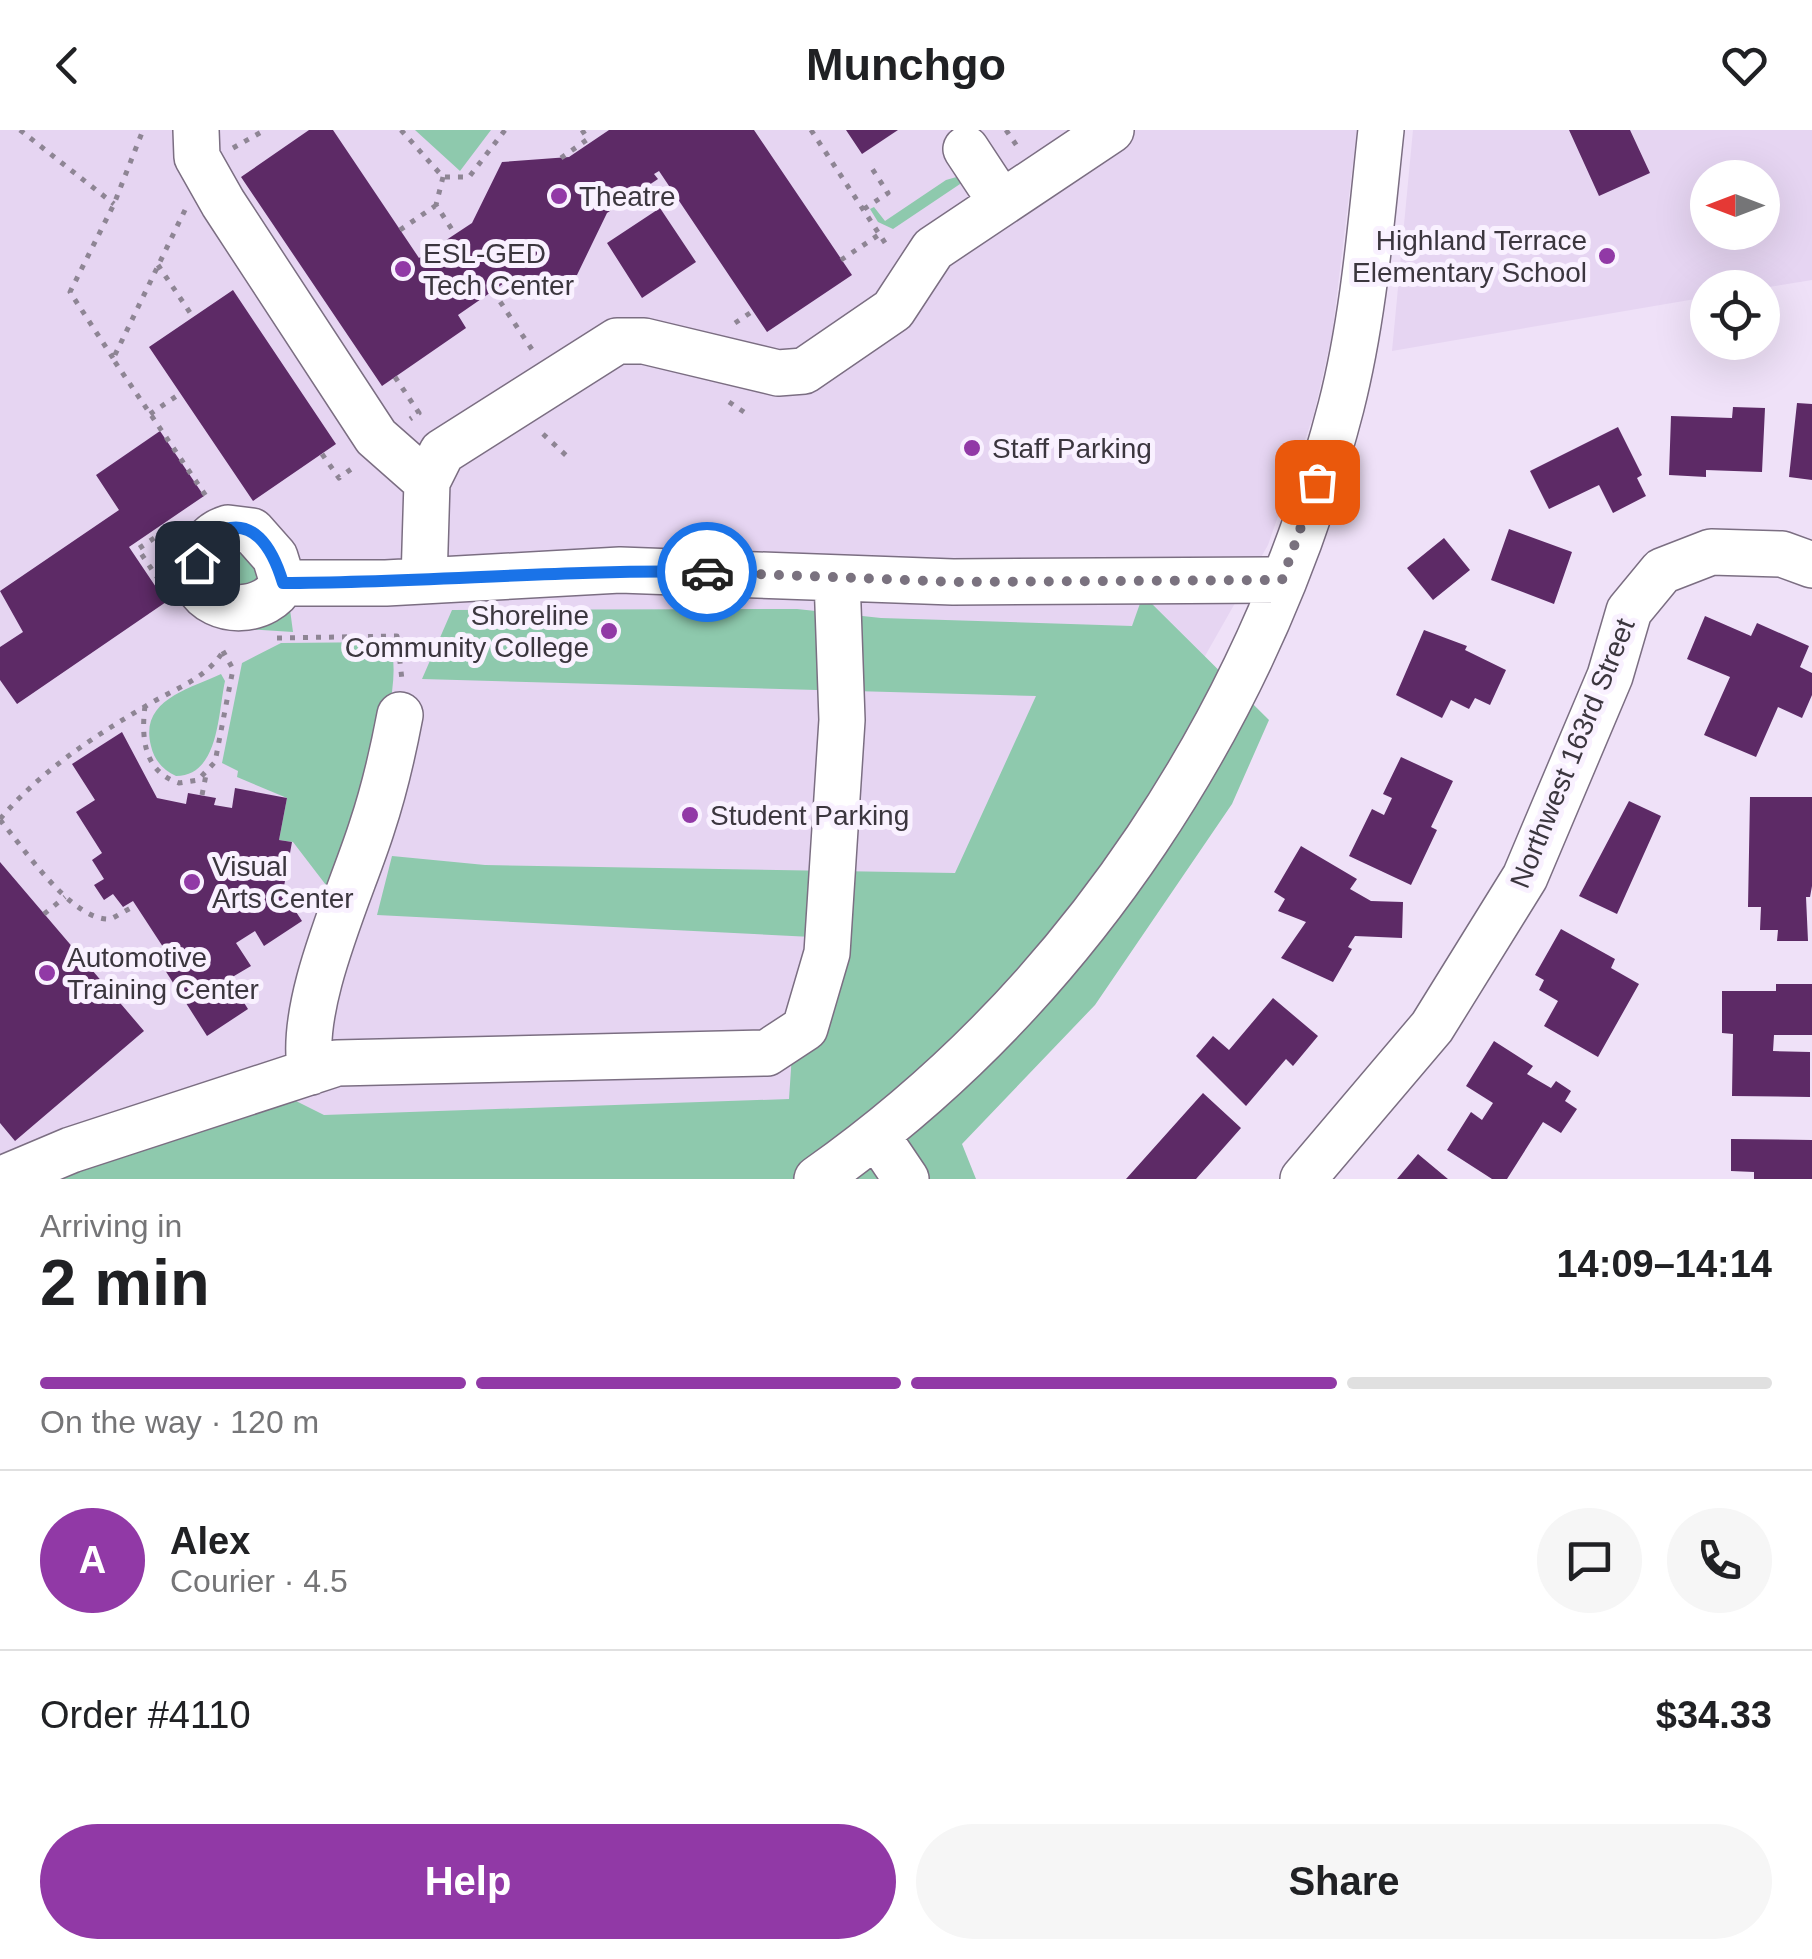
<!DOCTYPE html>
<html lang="en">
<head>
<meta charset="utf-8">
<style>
	:root { --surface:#fff; --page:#f6f6f6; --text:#202124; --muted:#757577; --line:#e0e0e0; --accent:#9139a6 }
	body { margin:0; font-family:Helvetica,sans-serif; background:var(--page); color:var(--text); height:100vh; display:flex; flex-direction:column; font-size:38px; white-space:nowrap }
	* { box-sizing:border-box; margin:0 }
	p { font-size:32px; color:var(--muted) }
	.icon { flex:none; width:55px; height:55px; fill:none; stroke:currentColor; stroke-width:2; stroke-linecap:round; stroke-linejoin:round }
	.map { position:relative; height:1049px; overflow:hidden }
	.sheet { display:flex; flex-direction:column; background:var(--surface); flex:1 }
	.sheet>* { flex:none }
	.needle { width:65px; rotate:270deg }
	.buttons { position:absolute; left:1690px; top:30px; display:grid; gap:20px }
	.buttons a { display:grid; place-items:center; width:90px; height:90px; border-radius:50%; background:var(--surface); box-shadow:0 10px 40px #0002; font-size:50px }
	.pin { position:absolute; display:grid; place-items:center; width:85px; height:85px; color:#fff; margin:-42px; border-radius:20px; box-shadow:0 5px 15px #0006 }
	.courier { position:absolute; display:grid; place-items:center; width:100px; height:100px; margin:-50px; border:8px solid #1a73e8; border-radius:50%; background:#fff; color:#222; box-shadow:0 2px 12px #0007 }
	.overview em { font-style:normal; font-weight:800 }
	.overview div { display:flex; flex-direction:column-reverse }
	.overview { display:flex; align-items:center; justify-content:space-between; height:170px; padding:0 40px }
	h1 { font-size:65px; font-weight:800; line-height:75px }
	.bar { display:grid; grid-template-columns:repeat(4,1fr); gap:15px 10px; align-content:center; height:120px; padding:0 40px }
	.bar i { height:12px; border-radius:8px; background:var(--line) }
	.bar .active { background:var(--accent) }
	.bar p { grid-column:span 4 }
	.line { display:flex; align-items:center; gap:25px; padding:0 40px; border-top:2px solid var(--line) }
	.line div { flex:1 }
	.round { display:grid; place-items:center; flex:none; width:105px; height:105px; border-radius:52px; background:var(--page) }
	.action { display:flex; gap:20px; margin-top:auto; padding:20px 40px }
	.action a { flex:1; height:115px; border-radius:60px; background:var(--accent); color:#fff; font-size:40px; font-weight:800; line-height:115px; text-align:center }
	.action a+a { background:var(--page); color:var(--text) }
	header { display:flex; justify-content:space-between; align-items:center; height:130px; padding:0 40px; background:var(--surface); font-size:45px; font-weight:800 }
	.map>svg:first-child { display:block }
	.built { fill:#e6d5f2; fill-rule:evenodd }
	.green { fill:#8ec9ad }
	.building { fill:#5d2a66 }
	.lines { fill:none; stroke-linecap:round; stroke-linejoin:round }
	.minor-casing { stroke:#7b6e82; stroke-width:48 }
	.path { stroke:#8e8594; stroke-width:5; stroke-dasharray:5 8; stroke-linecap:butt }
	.minor { stroke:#fff; stroke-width:45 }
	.done { stroke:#7a727f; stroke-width:10; stroke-dasharray:0 18 }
	.route { stroke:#1a73e8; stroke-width:12 }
	.poi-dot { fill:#9139a6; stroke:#f9f1ff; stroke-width:4 }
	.labels { text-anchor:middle; stroke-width:10; stroke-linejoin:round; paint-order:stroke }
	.poi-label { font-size:28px; fill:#3b363e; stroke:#f9f1ff; text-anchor:start }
	.street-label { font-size:28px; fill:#3b363e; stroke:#f9f1ff }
</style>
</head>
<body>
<header><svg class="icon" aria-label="back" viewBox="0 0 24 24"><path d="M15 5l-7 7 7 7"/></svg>Munchgo<svg class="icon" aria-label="heart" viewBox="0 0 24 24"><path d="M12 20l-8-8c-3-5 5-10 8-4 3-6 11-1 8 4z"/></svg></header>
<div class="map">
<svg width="1812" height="1049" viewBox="0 0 1812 1049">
	<rect width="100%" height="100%" fill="#efe1f8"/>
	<path class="built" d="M0,0H1357L1332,205L1314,284L1268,415L1205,526L1201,584L792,1049H0Z
		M1413,0H1812V150L1763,158H1708L1707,167L1392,221ZM1708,48H1762V102H1708Z"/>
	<path class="green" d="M415,0H491L460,41Z
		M960,46L966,50L893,99L878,92L870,79L874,77L885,91L946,50Z
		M238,416L264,450L239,462L217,448L223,423Z
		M1143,465L1269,590L1232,674L1095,875L962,1014L976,1049H39L294,970L324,985L789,969L794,894L812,807L377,785L392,726L485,735L955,743L1036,566L422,549L452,480L797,479L881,488L1132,496Z
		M289,472L293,502L248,499Z
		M389,512C411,564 348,703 329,759L293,712L279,710L287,668L237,647L238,641L222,633L242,533L281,513Z
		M221,544L225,551C218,583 219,646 176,646C163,640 154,630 151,616C139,570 189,559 221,544Z"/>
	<path class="building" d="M309,0H333L419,128L472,93L502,32L569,27L609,0H754L852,145L767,202L659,41L654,44L658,49L607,83L577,145L510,149L458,185L466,198L382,256L241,47Z
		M846,0H898L862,24Z
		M1569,0H1630L1650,43L1599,66Z
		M660,78L696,132L642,168L607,113Z
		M233,160L336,314L253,371L149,217Z
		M1797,273L1812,274V350L1789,347Z
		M1733,277L1765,278L1762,342L1706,340V347L1669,345L1671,286L1732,288Z
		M1618,297L1642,345L1637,348L1646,366L1613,383L1599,355L1549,379L1530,341Z
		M160,301L204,366L129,417L166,472L17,574L0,550V517L23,502L0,461L119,380L96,345Z
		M1509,399L1572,422L1554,474L1491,450Z
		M1444,408L1470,440L1433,470L1407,438Z
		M1705,486L1751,506L1757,493L1809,516L1800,537L1812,543V565L1802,588L1778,577L1756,627L1704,605L1730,547L1687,529Z
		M1424,500L1467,516L1465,520L1506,540L1490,575L1475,568L1469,579L1451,570L1442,588L1396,565Z
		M122,602L157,668L186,674L188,663L216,668L214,675L232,678L235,658L287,668L279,710L292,712L283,762L302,791L264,816L255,801L236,813L251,836L229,849L248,879L207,906L156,826L165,820L133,771L123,777L113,764L104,770L94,755L104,749L92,730L102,723L76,682L95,670L72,634Z
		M1401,627L1453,651L1431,697L1437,700L1411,755L1349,726L1372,679L1384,685L1392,668L1383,664Z
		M1750,667H1812V756L1810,767H1806L1808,811H1777L1778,800H1760L1761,777H1748Z
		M1629,671L1661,686L1617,784L1579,766Z
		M1301,716L1357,749L1350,759L1371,771L1403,772L1402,808L1355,806L1348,817L1352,819L1333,852L1281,828L1306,792L1278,781L1285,769L1274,762Z
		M0,732L144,901L15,1011L0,993Z
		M1561,799L1615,829L1611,838L1639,854L1598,927L1544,896L1558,871L1539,860L1544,850L1535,845Z
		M1776,854H1812V905H1774L1773,921L1810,922V967L1732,966L1733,904L1722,903V861H1776Z
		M1273,868L1318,906L1293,936L1286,929L1246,976L1196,926L1213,906L1229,920Z
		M1494,911L1533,936L1527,944L1551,958L1556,951L1571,961L1565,971L1577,979L1561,1003L1543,992L1507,1049H1492L1447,1020L1471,982L1482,990L1493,973L1466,956Z
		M1203,963L1241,998L1196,1049H1126Z
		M1731,1009L1812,1010V1049H1754V1042L1731,1041Z
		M1418,1024L1448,1049H1397Z"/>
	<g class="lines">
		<g class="minor-casing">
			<path id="minor" d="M196,0L197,27L223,73L376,307L427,352
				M966,19L1001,72
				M228,398L252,401L275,427L283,453C267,484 215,487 197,455C195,430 202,406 228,398Z
				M424,451L427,352L442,322L617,211H644L778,243L804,241L893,180L933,119L1111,0
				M283,453H386L620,440L953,452L1282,450
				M311,942C297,876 352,761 372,697C384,661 393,622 400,585
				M877,1006L906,1049
				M2,1049L71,1020L337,933L767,923L805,898L827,823L842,590L837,448
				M817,1049C1078,865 1261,585 1341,277C1364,187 1371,92 1381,0
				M1303,1049L1432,897L1525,747L1610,546L1629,481L1662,441L1711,422L1782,424L1812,435"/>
		</g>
		<path class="path" d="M20,0L114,74
			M401,0L443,47H469L505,0
			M811,0L889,119
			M1006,0L1017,16
			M233,18L265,0
			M561,28L588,9L582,0
			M443,47L436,75L455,104
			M864,79L888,63L869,34
			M185,80L113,229L208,369
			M400,100L435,76
			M841,130L880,104
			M158,135L193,187
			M493,161L533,221
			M735,193L753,181
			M113,228L70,162L114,74L143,0
			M395,247L419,283L410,289
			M729,272L747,284
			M150,284L181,263
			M543,304L570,329
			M322,324L339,348L354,337
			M159,450L138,419L169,398
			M277,508L397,506L402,550
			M145,576C141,608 144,642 179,653L198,650L215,632L233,539L219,514
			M202,665L206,645
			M0,689C41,641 91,608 146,576C175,558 208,549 225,518
			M0,690C24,718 72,792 111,789L136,775
			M44,784L65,767"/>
		<use href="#minor" class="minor"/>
	</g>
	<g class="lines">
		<path class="done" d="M707,442L954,452L1282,450L1317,352"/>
		<path class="route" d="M197,433L212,405C253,381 273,420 283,453C425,453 565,439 707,442"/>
	</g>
	<g class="poi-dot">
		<circle cx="559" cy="66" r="10"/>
		<circle cx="1607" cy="126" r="10"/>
		<circle cx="403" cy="139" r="10"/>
		<circle cx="972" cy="318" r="10"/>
		<circle cx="609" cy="501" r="10"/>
		<circle cx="690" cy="685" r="10"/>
		<circle cx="192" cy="752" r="10"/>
		<circle cx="47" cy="843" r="10"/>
	</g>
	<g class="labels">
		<g class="poi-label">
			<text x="579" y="76">Theatre</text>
			<text x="1587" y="120" text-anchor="end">Highland Terrace<tspan x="1587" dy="32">Elementary School</tspan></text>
			<text x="423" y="133">ESL-GED<tspan x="423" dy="32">Tech Center</tspan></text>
			<text x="992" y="328">Staff Parking</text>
			<text x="589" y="495" text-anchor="end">Shoreline<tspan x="589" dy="32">Community College</tspan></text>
			<text x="710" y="695">Student Parking</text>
			<text x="212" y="746">Visual<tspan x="212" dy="32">Arts Center</tspan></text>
			<text x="67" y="837">Automotive<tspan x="67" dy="32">Training Center</tspan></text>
		</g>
		<g class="street-label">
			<text transform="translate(1572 623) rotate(-68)" y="10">Northwest 163rd Street</text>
		</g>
	</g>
</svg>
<div class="buttons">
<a><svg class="needle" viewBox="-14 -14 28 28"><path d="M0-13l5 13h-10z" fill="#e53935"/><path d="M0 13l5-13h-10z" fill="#757577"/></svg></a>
<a><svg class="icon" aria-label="locate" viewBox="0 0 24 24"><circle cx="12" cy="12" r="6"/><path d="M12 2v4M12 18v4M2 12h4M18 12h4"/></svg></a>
</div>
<div class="pin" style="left:1317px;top:352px;background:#ea580c"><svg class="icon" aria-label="bag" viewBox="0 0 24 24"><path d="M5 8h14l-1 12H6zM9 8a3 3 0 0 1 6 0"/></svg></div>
<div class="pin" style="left:197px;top:433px;background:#1f2937"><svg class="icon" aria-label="home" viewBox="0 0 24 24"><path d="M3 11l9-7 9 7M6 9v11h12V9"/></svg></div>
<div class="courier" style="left:707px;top:442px"><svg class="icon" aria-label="car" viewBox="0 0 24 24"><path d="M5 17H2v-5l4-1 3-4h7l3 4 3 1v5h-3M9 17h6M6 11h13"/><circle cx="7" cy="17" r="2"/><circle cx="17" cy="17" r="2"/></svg></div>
</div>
<section class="sheet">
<div class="overview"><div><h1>2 min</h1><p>Arriving in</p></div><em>14:09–14:14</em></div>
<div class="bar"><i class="active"></i><i class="active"></i><i class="active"></i><i></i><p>On the way · 120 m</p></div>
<div class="line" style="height:180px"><b class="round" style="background:var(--accent);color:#fff">A</b><div><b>Alex</b><p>Courier · 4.5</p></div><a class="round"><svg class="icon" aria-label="chat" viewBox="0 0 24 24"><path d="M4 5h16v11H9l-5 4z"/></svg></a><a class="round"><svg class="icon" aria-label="phone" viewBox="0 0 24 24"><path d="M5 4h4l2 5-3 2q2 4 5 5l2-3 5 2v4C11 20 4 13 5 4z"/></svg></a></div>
<div class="line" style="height:130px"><div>Order #4110</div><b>$34.33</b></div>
<div class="action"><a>Help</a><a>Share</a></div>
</section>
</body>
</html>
